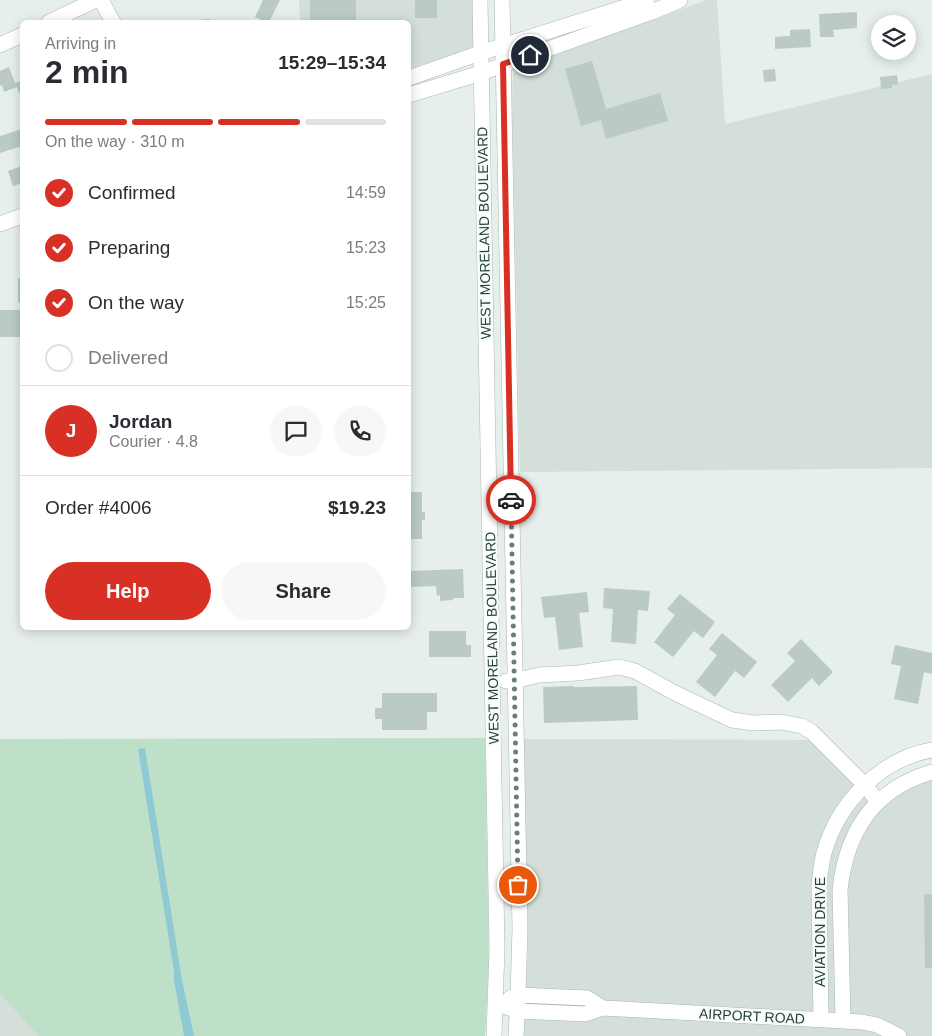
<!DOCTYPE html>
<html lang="en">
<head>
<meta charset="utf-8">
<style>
	:root { --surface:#fff; --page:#f7f7f7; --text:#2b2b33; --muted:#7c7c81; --line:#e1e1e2; --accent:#d93025 }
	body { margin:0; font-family:Helvetica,sans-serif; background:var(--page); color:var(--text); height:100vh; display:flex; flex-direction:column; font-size:19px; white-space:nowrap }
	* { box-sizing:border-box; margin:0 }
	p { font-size:16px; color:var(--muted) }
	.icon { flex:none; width:28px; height:28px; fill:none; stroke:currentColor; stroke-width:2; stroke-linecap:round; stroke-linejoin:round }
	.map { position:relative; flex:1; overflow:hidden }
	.details { position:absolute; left:20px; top:20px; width:391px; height:610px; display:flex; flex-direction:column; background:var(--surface); border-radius:8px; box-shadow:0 2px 12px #0003 }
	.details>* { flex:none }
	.fabs { position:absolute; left:871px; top:15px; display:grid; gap:10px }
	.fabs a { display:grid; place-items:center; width:45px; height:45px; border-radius:50%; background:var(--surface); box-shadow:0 2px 12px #0003; font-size:25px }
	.pin { position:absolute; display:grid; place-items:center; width:42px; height:42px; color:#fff; margin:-21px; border:2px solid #fff; border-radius:50%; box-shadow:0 1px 5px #0007 }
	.courier { position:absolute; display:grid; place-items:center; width:50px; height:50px; margin:-25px; border:4px solid #d93025; border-radius:50%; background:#fff; color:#222; box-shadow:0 1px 6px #0007 }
	.overview em { font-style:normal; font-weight:700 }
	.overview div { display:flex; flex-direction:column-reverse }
	.overview { display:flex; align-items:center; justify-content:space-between; height:85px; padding:0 25px }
	h1 { font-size:32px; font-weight:700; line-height:38px }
	.bar { display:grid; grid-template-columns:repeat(4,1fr); gap:8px 5px; align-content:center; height:60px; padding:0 25px }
	.bar i { height:6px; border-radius:4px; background:var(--line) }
	.bar .selected { background:var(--accent) }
	.bar p { grid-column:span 4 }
	.line { display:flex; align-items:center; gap:12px; padding:0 25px; border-top:1px solid var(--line) }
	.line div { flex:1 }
	.round { display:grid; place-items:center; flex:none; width:52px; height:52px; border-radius:26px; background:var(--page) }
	ol { padding:0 25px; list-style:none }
	li { display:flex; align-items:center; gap:15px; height:55px }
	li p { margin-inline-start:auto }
	li .icon { padding:5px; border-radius:50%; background:var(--accent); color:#fff; stroke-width:4 }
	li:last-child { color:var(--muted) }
	li i { width:28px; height:28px; border:2px solid var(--line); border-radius:50% }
	.primary-button { display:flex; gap:10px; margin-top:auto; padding:10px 25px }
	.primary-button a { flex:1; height:58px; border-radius:30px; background:var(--accent); color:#fff; font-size:20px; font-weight:700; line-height:58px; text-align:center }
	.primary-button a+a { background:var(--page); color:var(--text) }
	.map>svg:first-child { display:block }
	.built { fill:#d4dfda }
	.green { fill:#bfe0c8 }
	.water { fill:#8ec9d4 }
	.building { fill:#bbcac4 }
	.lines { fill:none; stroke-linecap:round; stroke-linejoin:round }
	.minor-casing { stroke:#a8b8b2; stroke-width:16 }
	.minor { stroke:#fff; stroke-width:15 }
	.done { stroke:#687f78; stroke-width:5; stroke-dasharray:0 9 }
	.route { stroke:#d93025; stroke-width:6 }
	.labels { text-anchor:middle; stroke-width:4.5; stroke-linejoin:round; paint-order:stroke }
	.street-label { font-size:14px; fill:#24423a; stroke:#f7fbf9 }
</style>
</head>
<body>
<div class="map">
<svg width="932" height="1036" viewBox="0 0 932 1036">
	<rect width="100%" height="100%" fill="#e6efeb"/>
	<path class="built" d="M299,0H476L474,47L469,49L409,69V22H300Z
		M707,0H717L725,124L932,74V468L520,472L512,103L513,74L518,68Z
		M524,739L814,740L881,810L899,794L915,784L932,778V1036H523L527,971L528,931Z
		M0,994L38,1036H0Z"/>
	<path class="green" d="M485,738L489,966L485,1036H38L0,994V739Z"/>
	<path class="water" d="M145,748L182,980L194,1036H184L174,980V971L138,749Z"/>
	<path class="building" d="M263,0H280L269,22H266L255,17Z
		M310,0H356V22H310Z
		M415,0H437V18H415Z
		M857,12V28L833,30L834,37H820L819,14Z
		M210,19V22H184V21Z
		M810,29L811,47L775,49V37L790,36V30Z
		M592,61L606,109L660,93L668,121L606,139L601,120L581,126L565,69Z
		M9,67L15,83L21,81L22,91L19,93L17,87L4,92L2,85L0,86V71Z
		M775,69L776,81L764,82L763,70Z
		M897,75L898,84L892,85V88L881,89L880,77Z
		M22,129V146L0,153V136Z
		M22,166V183L13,186L8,171Z
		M18,278H22V303H18Z
		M0,310H22V337H0Z
		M409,492H422V512H425V520H422V539H409Z
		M463,569L464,598H453V600L440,601V595L437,596L436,586L409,587V571Z
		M604,588L650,591L648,611L638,610L636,644L611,642L613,609L603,608Z
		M587,592L589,612L579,613L583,647L559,650L555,617L544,618L541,597Z
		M680,594L715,622L703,638L694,631L673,657L654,642L675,615L667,609Z
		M429,631H466V645H471V657H429Z
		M722,633L757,662L744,678L735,671L715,697L696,682L717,655L709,649Z
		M801,639L833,672L819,686L812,678L788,702L771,685L795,661L787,653Z
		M895,645L932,653V674L924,672L918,704L894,699L901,666L891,664Z
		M573,686V687L637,686L638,720L544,723L543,687Z
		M382,693H437V712H427V730H382V719H375V708H382Z
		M924,894H932V968H925Z"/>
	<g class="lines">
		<g class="minor-casing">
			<path id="minor" d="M101,0L113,22
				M480,0L497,949L494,1036
				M502,0L520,928L518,995L516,1036
				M49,22L96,0
				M0,45L22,35
				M409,78L480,53L647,0
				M409,95L481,73L652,12L680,0
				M0,224L22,216
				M506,681H514L539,675L578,673L619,667L635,671L675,693L732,720L753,723L781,722L802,726L812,732L865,785L878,802
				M510,998L518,995L587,998L603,1008
				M496,1003L517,1011L585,1014L603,1008L862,1022L877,1025L899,1036
				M821,1019L819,887C820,875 821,864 824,853C838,803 880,759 932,750
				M843,1020L840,889C847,830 874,789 932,772"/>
		</g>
		<use href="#minor" class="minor"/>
	</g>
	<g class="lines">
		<path class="done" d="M511,500L518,885"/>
		<path class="route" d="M511,500L503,64L530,55"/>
	</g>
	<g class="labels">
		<g class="street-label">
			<text transform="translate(484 233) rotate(-91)" y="5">WEST MORELAND BOULEVARD</text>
			<text transform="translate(492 638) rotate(-91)" y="5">WEST MORELAND BOULEVARD</text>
			<text transform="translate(820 932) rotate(-90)" y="5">AVIATION DRIVE</text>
			<text transform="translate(752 1016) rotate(3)" y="5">AIRPORT ROAD</text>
		</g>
	</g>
</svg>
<div class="fabs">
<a><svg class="icon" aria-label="layers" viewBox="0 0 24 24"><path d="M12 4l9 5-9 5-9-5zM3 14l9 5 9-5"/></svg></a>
</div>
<div class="pin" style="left:518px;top:885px;background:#ea580c"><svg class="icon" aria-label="bag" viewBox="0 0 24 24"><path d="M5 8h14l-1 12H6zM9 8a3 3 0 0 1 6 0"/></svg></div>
<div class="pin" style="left:530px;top:55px;background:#1f2937"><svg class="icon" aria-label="home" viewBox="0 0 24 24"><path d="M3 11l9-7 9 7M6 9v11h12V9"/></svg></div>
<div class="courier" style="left:511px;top:500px"><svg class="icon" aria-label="car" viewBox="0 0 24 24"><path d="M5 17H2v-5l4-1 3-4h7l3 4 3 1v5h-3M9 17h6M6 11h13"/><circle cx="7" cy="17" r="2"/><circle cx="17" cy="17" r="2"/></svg></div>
<section class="details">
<div class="overview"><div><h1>2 min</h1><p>Arriving in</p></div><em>15:29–15:34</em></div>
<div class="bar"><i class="selected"></i><i class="selected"></i><i class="selected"></i><i></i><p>On the way · 310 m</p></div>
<ol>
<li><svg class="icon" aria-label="check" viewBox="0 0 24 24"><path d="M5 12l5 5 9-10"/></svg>Confirmed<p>14:59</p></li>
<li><svg class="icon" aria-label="check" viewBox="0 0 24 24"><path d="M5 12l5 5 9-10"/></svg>Preparing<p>15:23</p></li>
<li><svg class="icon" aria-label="check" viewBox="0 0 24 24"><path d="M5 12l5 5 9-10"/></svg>On the way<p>15:25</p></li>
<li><i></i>Delivered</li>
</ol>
<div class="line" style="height:90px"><b class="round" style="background:var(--accent);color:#fff">J</b><div><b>Jordan</b><p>Courier · 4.8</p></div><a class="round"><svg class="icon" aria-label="chat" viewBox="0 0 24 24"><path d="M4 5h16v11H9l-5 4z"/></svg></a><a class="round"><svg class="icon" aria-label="phone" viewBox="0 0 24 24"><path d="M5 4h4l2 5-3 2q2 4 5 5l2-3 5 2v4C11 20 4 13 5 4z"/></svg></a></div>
<div class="line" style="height:65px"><div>Order #4006</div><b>$19.23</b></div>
<div class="primary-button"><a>Help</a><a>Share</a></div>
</section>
</div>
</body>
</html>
